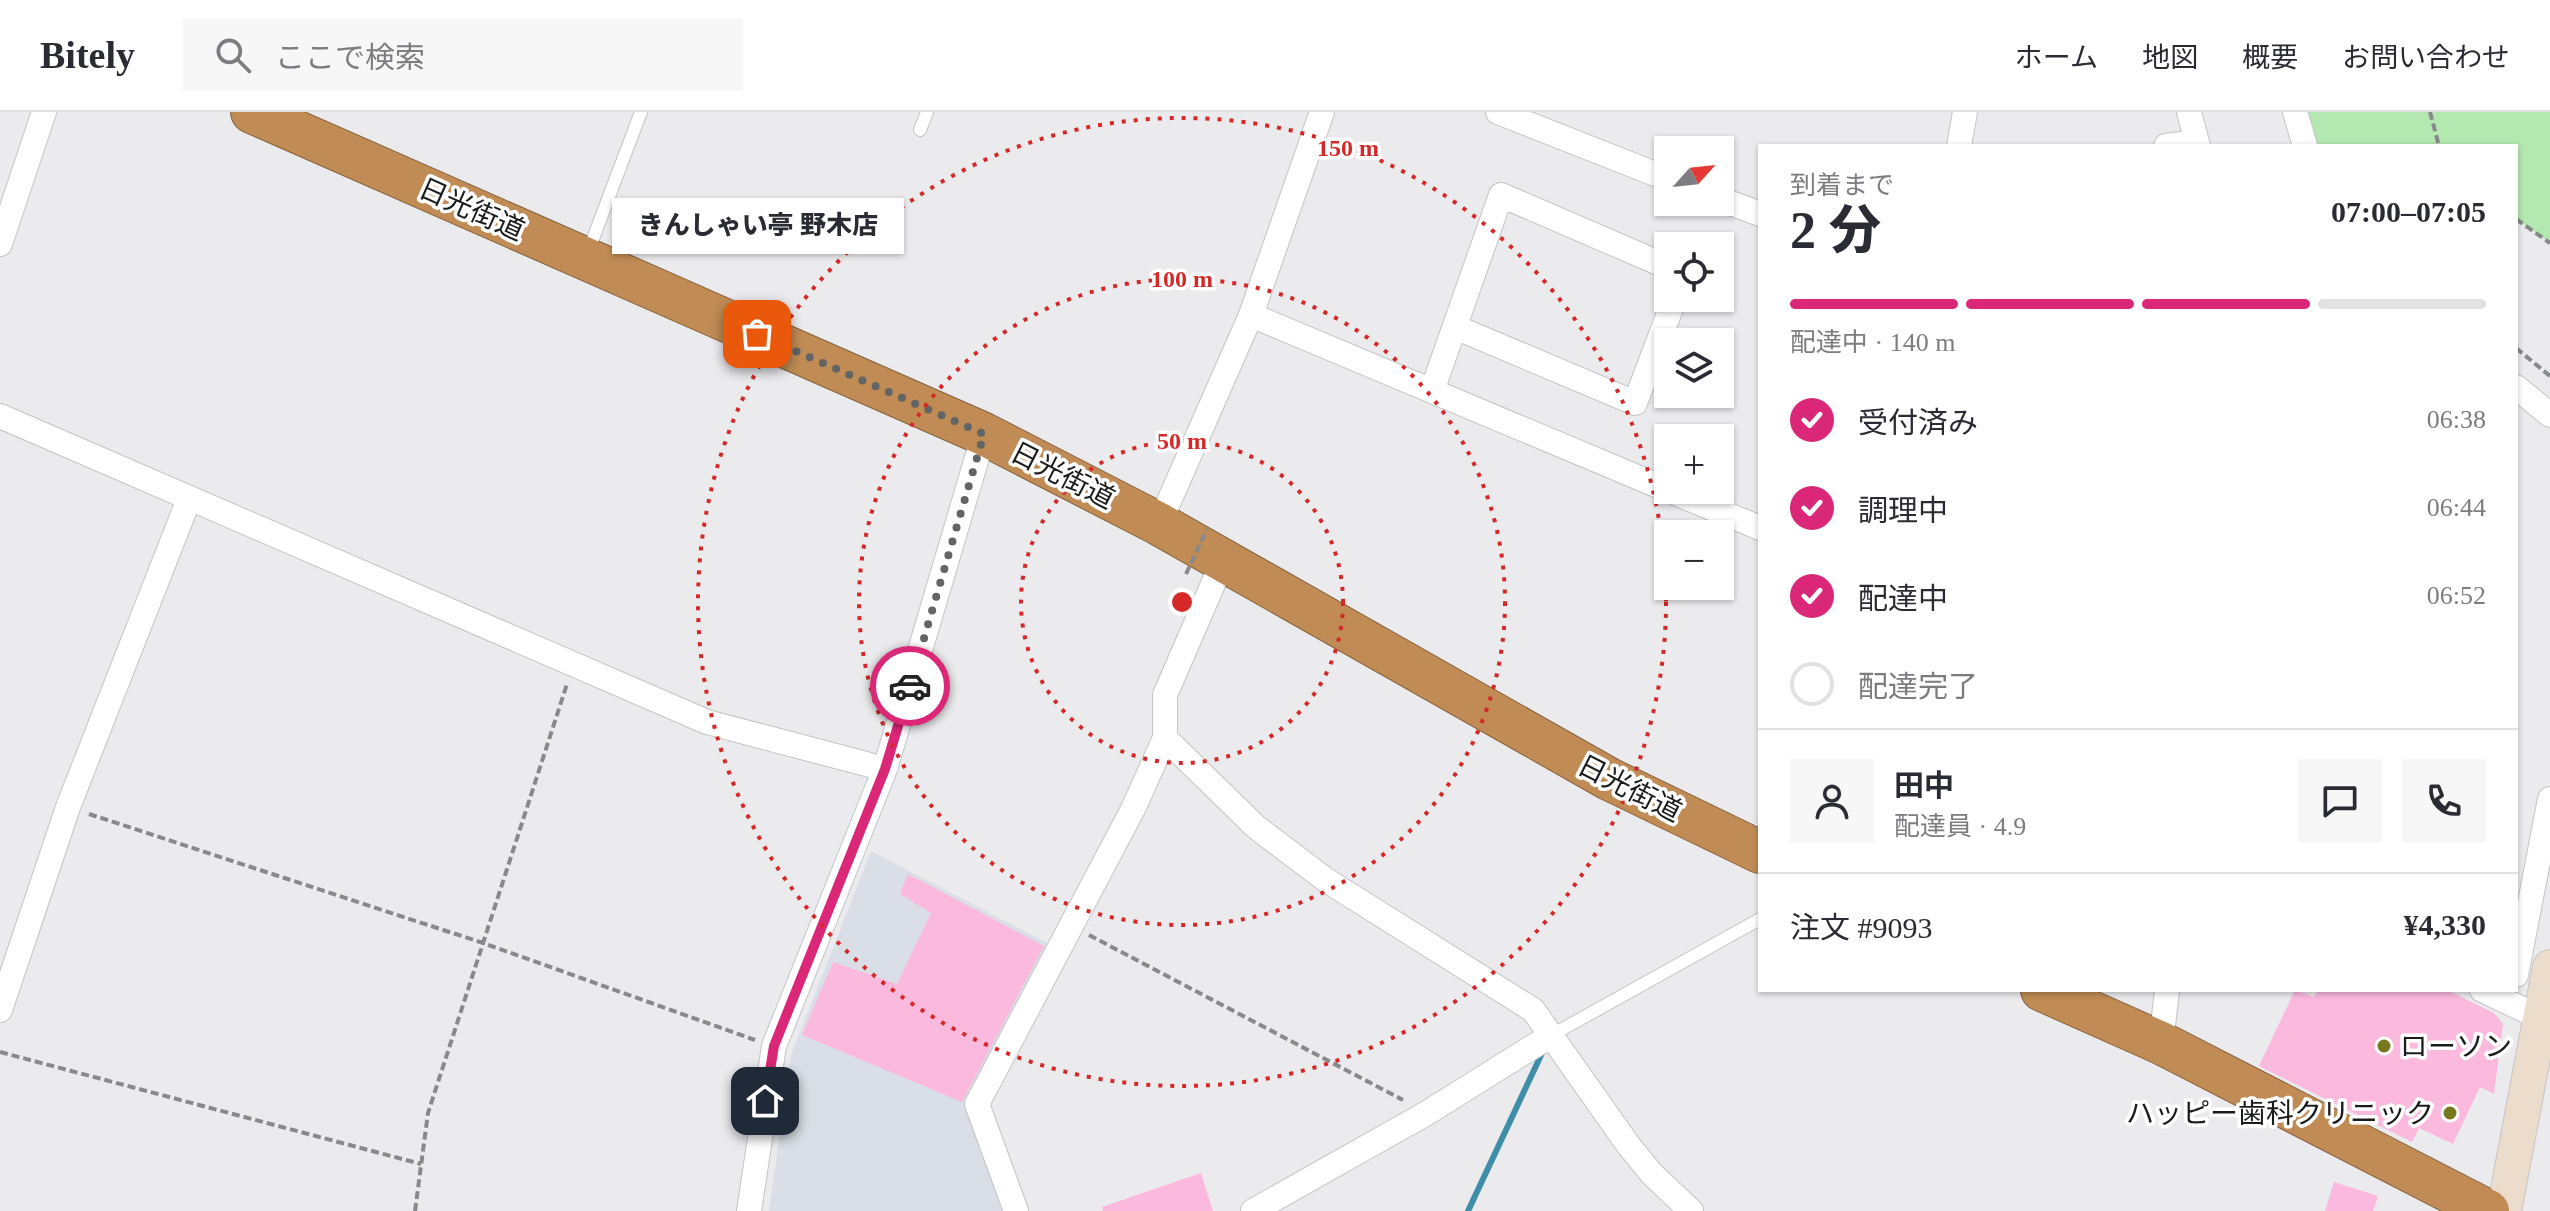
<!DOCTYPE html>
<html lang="ja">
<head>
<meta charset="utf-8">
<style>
	:root { --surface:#fff; --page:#f7f7f7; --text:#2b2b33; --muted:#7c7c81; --line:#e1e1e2; --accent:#db2777 }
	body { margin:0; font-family:"Times New Roman","Noto Sans JP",serif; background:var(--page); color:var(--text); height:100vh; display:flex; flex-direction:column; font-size:30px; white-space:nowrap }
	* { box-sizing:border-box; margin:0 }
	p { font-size:26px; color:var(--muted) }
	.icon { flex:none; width:44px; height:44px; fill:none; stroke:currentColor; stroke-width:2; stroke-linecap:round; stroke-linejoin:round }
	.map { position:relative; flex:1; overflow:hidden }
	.sheet { position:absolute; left:1758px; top:32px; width:760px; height:848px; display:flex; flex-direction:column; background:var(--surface); border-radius:0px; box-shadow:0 2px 6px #0004 }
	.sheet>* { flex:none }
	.needle { width:52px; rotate:63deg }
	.tools { position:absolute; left:1654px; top:24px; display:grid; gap:16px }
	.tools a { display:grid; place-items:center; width:80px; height:80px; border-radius:0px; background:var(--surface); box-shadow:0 2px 6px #0004; font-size:40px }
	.pin { position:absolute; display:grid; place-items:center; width:68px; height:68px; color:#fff; margin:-34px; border-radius:16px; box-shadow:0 4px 12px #0006 }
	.courier { position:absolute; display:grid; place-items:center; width:80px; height:80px; margin:-40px; border:6px solid #db2777; border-radius:50%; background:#fff; color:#222; box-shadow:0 2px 10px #0007 }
	.bubble { position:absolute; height:56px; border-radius:0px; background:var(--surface); box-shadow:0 2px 6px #0004; font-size:26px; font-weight:800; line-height:56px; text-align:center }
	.headline em { font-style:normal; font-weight:800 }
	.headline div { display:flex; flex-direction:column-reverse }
	.headline { display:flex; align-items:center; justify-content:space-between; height:136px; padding:0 32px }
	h1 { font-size:52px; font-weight:800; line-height:60px }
	.bar { display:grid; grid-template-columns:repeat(4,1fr); gap:12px 8px; align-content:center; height:96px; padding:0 32px }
	.bar i { height:10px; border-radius:6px; background:var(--line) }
	.bar .selected { background:var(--accent) }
	.bar p { grid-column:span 4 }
	.line { display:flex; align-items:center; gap:20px; padding:0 32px; border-top:2px solid var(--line) }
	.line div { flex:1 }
	.round { display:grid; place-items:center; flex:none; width:84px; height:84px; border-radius:0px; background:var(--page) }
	ol { padding:0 32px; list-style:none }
	li { display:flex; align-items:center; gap:24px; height:88px }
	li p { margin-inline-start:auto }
	li .icon { padding:8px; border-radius:50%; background:var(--accent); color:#fff; stroke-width:4 }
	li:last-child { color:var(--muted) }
	li i { width:44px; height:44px; border:4px solid var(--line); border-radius:50% }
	header { display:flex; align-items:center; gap:48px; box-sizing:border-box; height:112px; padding:0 40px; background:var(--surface); border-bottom:2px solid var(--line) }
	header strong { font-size:38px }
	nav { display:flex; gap:44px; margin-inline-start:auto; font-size:28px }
	.search { width:560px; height:72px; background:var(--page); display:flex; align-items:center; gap:20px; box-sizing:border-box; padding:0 28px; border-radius:0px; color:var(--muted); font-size:30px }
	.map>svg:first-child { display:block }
	.built { fill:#dadee6 }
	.green { fill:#b4e8b1 }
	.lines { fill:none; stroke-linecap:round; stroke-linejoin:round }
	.stream { stroke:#3f8ea8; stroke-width:6 }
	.building { fill:#fbb9de }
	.lane-casing { stroke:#c3c4c6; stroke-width:14 }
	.street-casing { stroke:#c3c4c6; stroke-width:26 }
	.secondary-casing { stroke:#c3c4c6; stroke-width:36 }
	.highway-casing { stroke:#866440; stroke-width:44 }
	.path { stroke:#88898a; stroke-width:4; stroke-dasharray:8 4; stroke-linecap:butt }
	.lane { stroke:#fff; stroke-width:12 }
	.street { stroke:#fff; stroke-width:24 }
	.secondary { stroke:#ecdccc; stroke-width:34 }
	.highway { stroke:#c08b54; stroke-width:42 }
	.path-bridge { stroke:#88898a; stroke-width:4; stroke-dasharray:8 4; stroke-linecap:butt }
	.done { stroke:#636464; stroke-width:8; stroke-dasharray:0 14.4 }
	.route { stroke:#db2777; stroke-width:10 }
	.ring { fill:none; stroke:#d62828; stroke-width:4; stroke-dasharray:4 8 }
	.poi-dot { fill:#77771e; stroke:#fff; stroke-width:3 }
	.labels { text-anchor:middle; stroke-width:7; stroke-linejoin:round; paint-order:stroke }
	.street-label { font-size:28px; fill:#1a1b1b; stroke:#fff }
	.poi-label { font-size:28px; fill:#1a1b1b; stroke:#fff; text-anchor:start }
	.centre { fill:#d62828; stroke:#fff; stroke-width:4 }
	.ring-label { font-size:24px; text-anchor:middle; font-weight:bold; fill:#d62828; stroke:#fff; stroke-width:7; stroke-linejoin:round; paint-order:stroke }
</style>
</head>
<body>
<header>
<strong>Bitely</strong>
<div class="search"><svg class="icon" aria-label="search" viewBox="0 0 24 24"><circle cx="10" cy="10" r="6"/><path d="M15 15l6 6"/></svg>ここで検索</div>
<nav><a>ホーム</a><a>地図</a><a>概要</a><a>お問い合わせ</a></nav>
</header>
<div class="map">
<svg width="2550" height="1099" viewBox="0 0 2550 1099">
	<rect width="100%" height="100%" fill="#ebebed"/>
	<path class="built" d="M871,739L1051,833L973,999L1008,1099H769L791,943Z"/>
	<path class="green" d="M2295,0H2550V131L2516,107V34H2305Z"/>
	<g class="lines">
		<path class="stream" d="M1468,1099L1543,939"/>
	</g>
	<path class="building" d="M908,762L1044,834L962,990L802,923L833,850L897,872L931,801L900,782Z
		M2295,878L2314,885L2318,878H2447L2494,901L2503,912L2494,982L2480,975L2453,1032L2419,1016L2412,1030L2259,954Z
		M1201,1061L1213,1099H1103L1102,1095Z
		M2334,1070L2378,1084L2373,1099H2325Z"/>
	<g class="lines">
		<g class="lane-casing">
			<path id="lane" d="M920,18L927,0
				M588,140L641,0
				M1550,924L1760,807"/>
		</g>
		<g class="street-casing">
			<path id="street" d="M1498,0L1668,67
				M2189,0L2198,34
				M2295,0L2305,34
				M1959,34L1965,0
				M2166,34L2197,30
				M1720,87L1760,102
				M0,132L44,0
				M1251,203L1668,378
				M1455,215L1635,291L1675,186
				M2516,275L2550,303
				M1432,279L1501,83L1668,155
				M0,304L707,610L885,657
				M1668,378L1760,416
				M1159,412L1251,203L1322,0
				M1165,626L1256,715L1326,768L1533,898L1629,1034L1652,1062L1691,1099
				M2516,863L2550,687
				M2482,878L2550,910
				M0,898L68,695L189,387
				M2161,931L2167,878
				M749,1099L774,934L885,657L984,322
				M1016,1099L977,992L1133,697L1165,626V583L1223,449
				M1253,1099L1427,1001L1550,924"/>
		</g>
		<g class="secondary-casing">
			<path id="secondary" d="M2504,1099L2550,855"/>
		</g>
		<g class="highway-casing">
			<path id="highway" d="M252,0L984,322L1159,412L1609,667L1760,740
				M2042,878L2161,931L2488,1099"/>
		</g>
		<path class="path" d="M2430,0L2439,34
			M2516,107L2550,131
			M2516,236L2550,264
			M89,702L483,831L755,928
			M1089,823L1403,988
			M0,940L421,1052
			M415,1099L428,1001L567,572"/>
		<use href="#lane" class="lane"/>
		<use href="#street" class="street"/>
		<use href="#secondary" class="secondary"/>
		<use href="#highway" class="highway"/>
		<path class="path-bridge" d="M1186,462L1207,417"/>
	</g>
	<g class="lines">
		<path class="done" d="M757,222L984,322L910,574"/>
		<path class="route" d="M765,989L774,934L885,657L910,574"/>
	</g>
	<g class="ring">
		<circle cx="1182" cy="490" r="161"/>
		<circle cx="1182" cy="490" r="323"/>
		<circle cx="1182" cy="490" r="484"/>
	</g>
	<g class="poi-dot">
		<circle cx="2384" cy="934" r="8"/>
		<circle cx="2450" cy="1001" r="8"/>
	</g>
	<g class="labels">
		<g class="street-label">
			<text transform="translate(472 97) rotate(24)" y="10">日光街道</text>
			<text transform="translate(1063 363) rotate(27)" y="10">日光街道</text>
			<text transform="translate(1630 676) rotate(27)" y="10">日光街道</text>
		</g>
		<g class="poi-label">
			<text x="2400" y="944">ローソン</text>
			<text x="2434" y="1011" text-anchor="end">ハッピー歯科クリニック</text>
		</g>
	</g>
	<circle cx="1182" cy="490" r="12" class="centre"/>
	<g class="ring-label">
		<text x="1348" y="44">150 m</text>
		<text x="1182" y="175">100 m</text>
		<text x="1182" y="337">50 m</text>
	</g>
</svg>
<div class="tools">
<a><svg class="needle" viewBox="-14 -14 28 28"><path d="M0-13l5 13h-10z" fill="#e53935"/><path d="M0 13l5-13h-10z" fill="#7c7c81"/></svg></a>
<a><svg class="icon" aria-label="locate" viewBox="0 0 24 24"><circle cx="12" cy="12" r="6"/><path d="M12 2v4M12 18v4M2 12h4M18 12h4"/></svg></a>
<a><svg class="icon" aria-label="layers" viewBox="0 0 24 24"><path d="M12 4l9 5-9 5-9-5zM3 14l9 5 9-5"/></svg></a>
<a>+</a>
<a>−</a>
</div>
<div class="pin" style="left:757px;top:222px;background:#ea580c"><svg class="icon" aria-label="bag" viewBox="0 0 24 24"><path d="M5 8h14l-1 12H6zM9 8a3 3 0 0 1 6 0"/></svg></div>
<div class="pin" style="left:765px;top:989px;background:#1f2937"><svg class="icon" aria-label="home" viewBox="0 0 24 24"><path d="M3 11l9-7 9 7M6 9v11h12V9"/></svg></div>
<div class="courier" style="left:910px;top:574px"><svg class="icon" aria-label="car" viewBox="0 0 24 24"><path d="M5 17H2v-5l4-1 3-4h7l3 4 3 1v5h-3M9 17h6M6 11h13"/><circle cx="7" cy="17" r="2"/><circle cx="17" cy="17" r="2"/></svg></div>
<div class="bubble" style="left:612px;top:86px;width:292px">きんしゃい亭 野木店</div>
<section class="sheet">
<div class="headline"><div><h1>2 分</h1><p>到着まで</p></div><em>07:00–07:05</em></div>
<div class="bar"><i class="selected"></i><i class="selected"></i><i class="selected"></i><i></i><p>配達中 · 140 m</p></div>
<ol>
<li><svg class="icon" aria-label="check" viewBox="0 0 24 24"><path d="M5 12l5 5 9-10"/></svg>受付済み<p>06:38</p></li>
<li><svg class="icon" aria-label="check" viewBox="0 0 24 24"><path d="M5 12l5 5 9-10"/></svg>調理中<p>06:44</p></li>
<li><svg class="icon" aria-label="check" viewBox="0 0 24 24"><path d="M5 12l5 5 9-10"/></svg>配達中<p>06:52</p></li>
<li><i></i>配達完了</li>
</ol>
<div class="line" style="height:144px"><a class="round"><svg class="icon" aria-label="person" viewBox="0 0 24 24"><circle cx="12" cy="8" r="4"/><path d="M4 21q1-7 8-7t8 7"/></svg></a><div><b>田中</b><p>配達員 · 4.9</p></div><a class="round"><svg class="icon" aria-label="chat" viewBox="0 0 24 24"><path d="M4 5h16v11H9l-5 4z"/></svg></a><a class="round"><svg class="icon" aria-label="phone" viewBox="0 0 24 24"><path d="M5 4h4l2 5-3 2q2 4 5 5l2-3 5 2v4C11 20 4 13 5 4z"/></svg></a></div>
<div class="line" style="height:104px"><div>注文 #9093</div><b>¥4,330</b></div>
</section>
</div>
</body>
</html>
